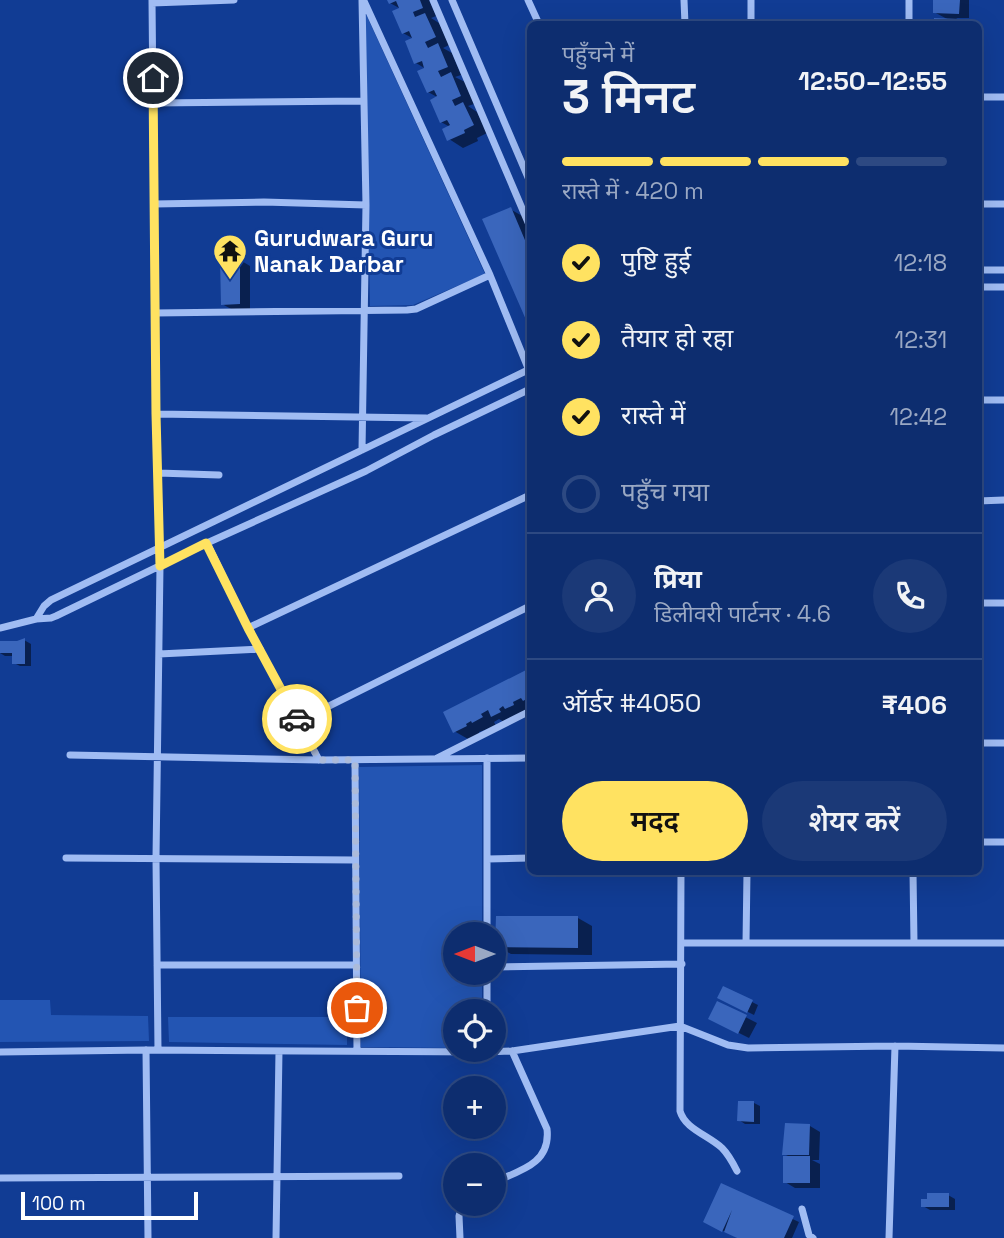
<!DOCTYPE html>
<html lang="hi">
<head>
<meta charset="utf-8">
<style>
	:root { --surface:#0d2d6f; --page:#1b3977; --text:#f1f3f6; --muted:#9aa8c3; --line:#2d4982; --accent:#ffe261 }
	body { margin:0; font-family:"Space Grotesk","Noto Sans Devanagari",sans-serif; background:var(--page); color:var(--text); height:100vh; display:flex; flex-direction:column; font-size:26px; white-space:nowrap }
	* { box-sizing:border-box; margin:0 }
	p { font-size:23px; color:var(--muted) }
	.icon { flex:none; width:38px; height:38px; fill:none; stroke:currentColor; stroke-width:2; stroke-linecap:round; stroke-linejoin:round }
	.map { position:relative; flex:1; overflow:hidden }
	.sheet { position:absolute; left:527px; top:21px; width:455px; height:854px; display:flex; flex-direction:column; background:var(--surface); border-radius:10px; box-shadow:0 7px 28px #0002,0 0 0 2px var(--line) }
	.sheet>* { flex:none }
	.needle { width:46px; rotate:270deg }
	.controls { position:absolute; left:443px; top:922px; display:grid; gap:14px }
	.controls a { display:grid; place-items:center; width:63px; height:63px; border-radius:50%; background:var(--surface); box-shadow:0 7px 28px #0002,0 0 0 2px var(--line); font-size:35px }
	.scale { position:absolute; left:21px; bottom:18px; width:177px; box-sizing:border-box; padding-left:7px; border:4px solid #fff; border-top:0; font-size:19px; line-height:24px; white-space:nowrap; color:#fff; -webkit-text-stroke:5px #113c94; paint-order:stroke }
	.pin { position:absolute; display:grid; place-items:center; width:60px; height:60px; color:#fff; margin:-30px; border:4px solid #fff; border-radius:50%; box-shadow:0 2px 7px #0007 }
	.courier { position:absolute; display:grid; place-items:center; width:70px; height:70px; margin:-35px; border:5px solid #ffe261; border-radius:50%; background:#fff; color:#222; box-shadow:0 2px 9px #0007 }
	.overview em { font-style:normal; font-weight:600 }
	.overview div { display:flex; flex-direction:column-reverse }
	.overview { display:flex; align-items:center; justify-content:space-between; height:119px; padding:0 35px }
	h1 { font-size:46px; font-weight:600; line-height:52px }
	.bar { display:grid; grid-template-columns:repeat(4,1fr); gap:10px 7px; align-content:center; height:84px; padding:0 35px }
	.bar i { height:9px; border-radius:5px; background:var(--line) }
	.bar .on { background:var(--accent) }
	.bar p { grid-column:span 4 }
	.line { display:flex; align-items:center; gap:18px; padding:0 35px; border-top:2px solid var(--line) }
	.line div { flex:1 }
	.round { display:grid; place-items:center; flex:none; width:74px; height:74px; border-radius:37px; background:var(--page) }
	ol { padding:0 35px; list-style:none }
	li { display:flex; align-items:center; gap:21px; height:77px }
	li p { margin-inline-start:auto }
	li .icon { padding:7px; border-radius:50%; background:var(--accent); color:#111; stroke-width:4 }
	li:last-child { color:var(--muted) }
	li i { width:38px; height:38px; border:4px solid var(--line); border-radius:50% }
	.primary-button { display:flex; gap:14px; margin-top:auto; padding:14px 35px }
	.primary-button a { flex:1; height:80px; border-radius:42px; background:var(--accent); color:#111; font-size:28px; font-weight:600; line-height:80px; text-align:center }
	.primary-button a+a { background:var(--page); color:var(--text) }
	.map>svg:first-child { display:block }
	.green { fill:#2355b3 }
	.shadow { fill:#0007 }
	.building { fill:#3a66bc }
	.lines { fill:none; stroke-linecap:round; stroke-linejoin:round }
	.street { stroke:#a0bcf3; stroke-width:7 }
	.done { stroke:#acbbda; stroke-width:7; stroke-dasharray:0 12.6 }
	.route { stroke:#ffe261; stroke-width:9 }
	.labels { text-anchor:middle; stroke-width:6; stroke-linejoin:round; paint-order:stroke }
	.poi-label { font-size:23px; font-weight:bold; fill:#fff; stroke:#113c94; text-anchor:start }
</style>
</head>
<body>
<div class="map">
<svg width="1004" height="1238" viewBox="0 0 1004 1238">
	<rect width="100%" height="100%" fill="#113c94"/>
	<path class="green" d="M365,12L485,274L413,305L370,306Z
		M482,765V934H455V973H482V1011L455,1012V1048L361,1047L359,767Z
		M0,1000H50L51,1015L148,1016L149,1041L0,1042Z
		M168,1017H347V1045L169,1042Z"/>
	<path class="shadow" d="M389,0H429L436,16L431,18L439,23L449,45L443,48L452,53L461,75L455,77L465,82L474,104L468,106L477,112L487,133L477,138L478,141L463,148L449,139L450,127L441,122L439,98L428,92L426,69L416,63L414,39L403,33L401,9L390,3Z
		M935,0H969V18H956L966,24H935V20H949L934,12Z
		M510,209L524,217L530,230V325L485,220Z
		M240,260L250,266V309L233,310L222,304Z
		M24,640L31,644V666H20L14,663V656H5L0,653V643H17Z
		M530,670V708L506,723L499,719L494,722L496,726L479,732V734L468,739L454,731L445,713Z
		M578,918L592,926V955L511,954L497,946Z
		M726,1001L752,1002L758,1005L754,1015Z
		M718,1003L757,1023L749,1038L721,1024Z
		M754,1103L760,1106V1124H745L739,1120Z
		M810,1126L820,1132L819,1160H812L820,1164V1188H795L785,1182L792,1158L784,1154Z
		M722,1186L799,1222L792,1238H738L715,1227Z
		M948,1195L955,1199V1210H930L923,1206Z"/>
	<path class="building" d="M387,0H420L423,8L413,12L415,17L425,13L436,37L425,42L428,48L438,43L448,67L438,71L441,77L451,72L461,96L452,100L455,106L463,102L474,125L464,130L465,133L447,141L442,129L450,125L447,120L440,123L430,100L437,96L434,90L427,93L417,71L424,68L422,61L414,64L405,41L412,38L409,31L402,34L392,11L399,8L396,1L389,4Z
		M933,0H960L959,14L933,13Z
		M934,18L961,19L960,24H934Z
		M511,207L530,252V329L482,219Z
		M220,258H240V304L221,305Z
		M25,638V664H12V653H0V641H17Z
		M530,668V697L523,701L521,698L513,702L514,705L505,709L503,706L499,709L501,712L491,717L488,710L481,714L483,717L472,723L471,721L466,724L467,726L453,733L443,712Z
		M496,916H578V948L495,947Z
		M723,986L753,1000L747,1013L717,998Z
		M717,1001L747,1015L738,1034L708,1019Z
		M738,1101H754V1122L737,1121Z
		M785,1123L810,1124L809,1155H782Z
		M783,1156H810V1183H783Z
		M721,1183L794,1216L784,1238H737L724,1232L732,1210L722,1232L703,1222Z
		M927,1193H949V1207H921V1199H927Z"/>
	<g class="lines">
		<path class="street" d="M152,0L156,414L160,566L156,858L158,1050
			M362,0L366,205L362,450
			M433,0L530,227
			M452,0L530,182
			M528,0L539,24
			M684,0L685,24
			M751,0V24
			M364,1L490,275L530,373
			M152,3L234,0
			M909,24V0
			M978,97H1004
			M153,103L364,101
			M154,204L264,202L366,205
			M978,204H1004
			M978,270H1004
			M978,287H1004
			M155,313L407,310L416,309L490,275
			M978,400H1004
			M156,414L426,418
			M158,473L219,475
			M978,501L1004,500
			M207,543L248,628L319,760
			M978,603H1004
			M36,619L44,606L51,600L530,369
			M0,628L36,619L51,618L56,616L207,543L366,471L434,435L530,389
			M248,628L530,495
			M159,654L260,649
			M299,721L530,606
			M978,743H1004
			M70,755L319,760L530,758
			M437,758L530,711
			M355,760L357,1051
			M978,842H1004
			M66,858L355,860
			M487,859L530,858
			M681,872L680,1111C685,1129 708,1135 722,1148C728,1154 733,1163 737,1171
			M913,872L914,943
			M487,934V758
			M682,943H1004
			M746,943L747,872
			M157,965H356
			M494,967L682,964
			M487,973V1012
			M146,1050L148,1238
			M0,1052L146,1050L487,1052L512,1051L680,1026L728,1045L748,1048L895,1046L1004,1048
			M0,1178L399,1176
			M494,1182C519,1171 551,1164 547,1129L512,1051
			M802,1209L809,1235L813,1238
			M276,1238L279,1051
			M460,1238L459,1216L462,1204
			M889,1238L895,1046"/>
	</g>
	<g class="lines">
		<path class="done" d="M297,719L319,760H355L357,1008"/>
		<path class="route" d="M153,78L156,414L160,566L206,543L248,628L297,719"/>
	</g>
	<defs>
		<g id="temple-pin" transform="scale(1.75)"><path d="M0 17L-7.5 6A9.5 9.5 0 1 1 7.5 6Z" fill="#ffe261" stroke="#113c94"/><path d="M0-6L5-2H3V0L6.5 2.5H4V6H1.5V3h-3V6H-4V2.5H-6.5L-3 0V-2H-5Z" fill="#111"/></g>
	</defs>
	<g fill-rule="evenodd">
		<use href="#temple-pin" x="230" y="251"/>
	</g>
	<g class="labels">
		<g class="poi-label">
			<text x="254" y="246">Gurudwara Guru<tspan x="254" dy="26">Nanak Darbar</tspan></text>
		</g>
	</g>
</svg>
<div class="controls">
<a><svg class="needle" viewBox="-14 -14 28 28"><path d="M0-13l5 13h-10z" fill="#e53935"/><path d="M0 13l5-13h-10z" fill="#9aa8c3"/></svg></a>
<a><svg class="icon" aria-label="locate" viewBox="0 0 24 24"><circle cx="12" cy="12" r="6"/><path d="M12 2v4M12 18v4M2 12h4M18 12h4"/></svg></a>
<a>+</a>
<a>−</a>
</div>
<div class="scale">100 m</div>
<div class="pin" style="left:357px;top:1008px;background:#ea580c"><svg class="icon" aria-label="bag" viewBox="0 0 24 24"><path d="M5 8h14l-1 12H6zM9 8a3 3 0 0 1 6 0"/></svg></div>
<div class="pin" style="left:153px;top:78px;background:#1f2937"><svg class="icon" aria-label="home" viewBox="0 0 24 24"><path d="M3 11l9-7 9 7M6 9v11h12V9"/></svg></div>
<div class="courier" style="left:297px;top:719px"><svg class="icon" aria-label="car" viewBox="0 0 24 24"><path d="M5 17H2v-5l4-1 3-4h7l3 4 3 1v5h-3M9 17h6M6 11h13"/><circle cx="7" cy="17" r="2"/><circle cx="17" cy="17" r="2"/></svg></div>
<section class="sheet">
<div class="overview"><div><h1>3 मिनट</h1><p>पहुँचने में</p></div><em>12:50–12:55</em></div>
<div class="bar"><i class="on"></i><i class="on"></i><i class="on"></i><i></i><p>रास्ते में · 420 m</p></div>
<ol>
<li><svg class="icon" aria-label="check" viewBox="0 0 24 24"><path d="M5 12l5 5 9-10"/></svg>पुष्टि हुई<p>12:18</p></li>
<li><svg class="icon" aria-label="check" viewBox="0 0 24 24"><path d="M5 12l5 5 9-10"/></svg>तैयार हो रहा<p>12:31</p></li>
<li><svg class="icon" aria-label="check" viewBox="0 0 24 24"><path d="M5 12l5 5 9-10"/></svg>रास्ते में<p>12:42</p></li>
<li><i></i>पहुँच गया</li>
</ol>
<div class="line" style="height:126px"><a class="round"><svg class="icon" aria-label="person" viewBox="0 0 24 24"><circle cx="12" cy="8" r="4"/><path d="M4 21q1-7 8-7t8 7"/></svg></a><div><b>प्रिया</b><p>डिलीवरी पार्टनर · 4.6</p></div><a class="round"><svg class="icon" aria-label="phone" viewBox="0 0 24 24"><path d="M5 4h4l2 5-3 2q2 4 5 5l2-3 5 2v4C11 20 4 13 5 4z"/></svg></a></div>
<div class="line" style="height:91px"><div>ऑर्डर #4050</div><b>₹406</b></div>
<div class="primary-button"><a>मदद</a><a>शेयर करें</a></div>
</section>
</div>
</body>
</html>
